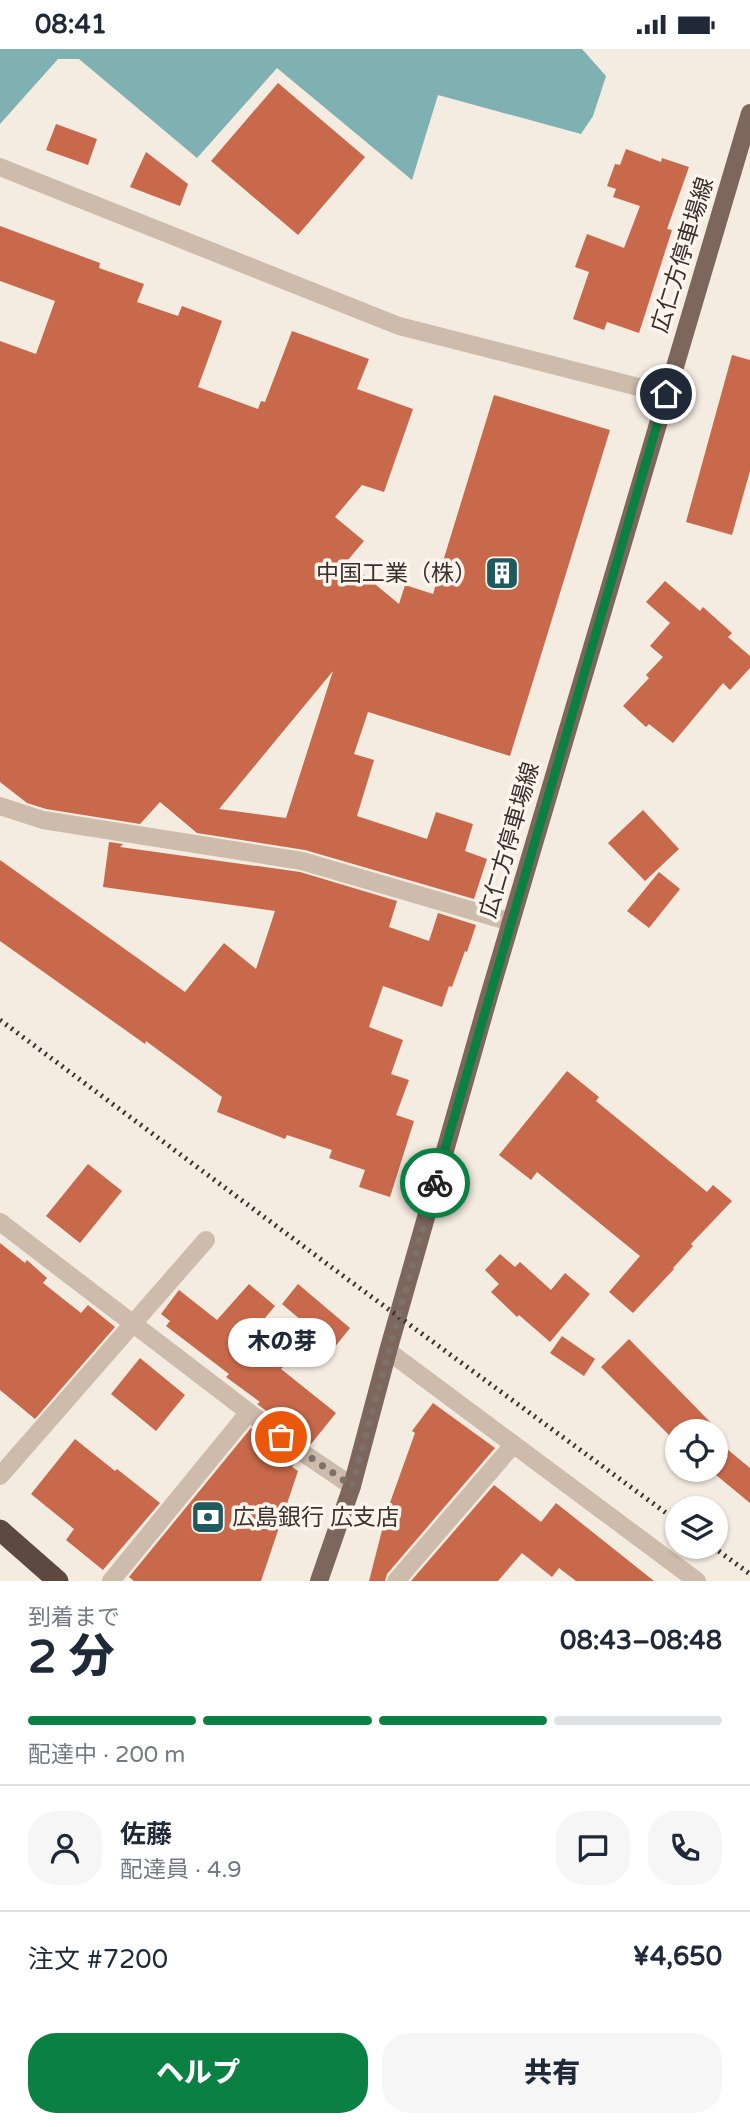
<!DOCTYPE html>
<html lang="ja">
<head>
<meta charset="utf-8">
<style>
	:root { --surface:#fff; --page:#f6f6f7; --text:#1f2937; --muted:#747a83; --line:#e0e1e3; --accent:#0b8043 }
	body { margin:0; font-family:"Varela Round","Noto Sans JP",sans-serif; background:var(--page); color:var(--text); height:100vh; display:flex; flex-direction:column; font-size:26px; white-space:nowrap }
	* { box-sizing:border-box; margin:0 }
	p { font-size:23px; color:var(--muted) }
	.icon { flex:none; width:38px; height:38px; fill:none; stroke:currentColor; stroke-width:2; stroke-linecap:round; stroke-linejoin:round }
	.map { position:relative; height:1532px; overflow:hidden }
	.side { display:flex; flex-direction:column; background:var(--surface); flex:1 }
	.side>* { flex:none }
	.buttons { position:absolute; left:665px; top:1370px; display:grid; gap:14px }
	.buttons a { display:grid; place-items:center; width:63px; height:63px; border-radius:50%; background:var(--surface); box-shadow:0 2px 5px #0004; font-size:35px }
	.pin { position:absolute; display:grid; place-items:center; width:60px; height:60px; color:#fff; margin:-30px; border:4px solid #fff; border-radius:50%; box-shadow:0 2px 7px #0007 }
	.courier { position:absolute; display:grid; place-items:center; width:70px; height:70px; margin:-35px; border:5px solid #0b8043; border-radius:50%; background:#fff; color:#222; box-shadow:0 2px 9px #0007 }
	.bubble { position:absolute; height:49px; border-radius:24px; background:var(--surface); box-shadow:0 2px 5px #0004; font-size:23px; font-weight:800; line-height:49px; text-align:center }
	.head em { font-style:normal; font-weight:800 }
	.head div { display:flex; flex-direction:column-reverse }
	.head { display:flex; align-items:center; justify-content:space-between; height:119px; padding:0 28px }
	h1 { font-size:46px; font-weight:800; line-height:52px }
	.bar { display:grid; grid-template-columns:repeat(4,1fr); gap:10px 7px; align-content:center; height:84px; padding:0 28px }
	.bar i { height:9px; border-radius:5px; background:var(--line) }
	.bar .current { background:var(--accent) }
	.bar p { grid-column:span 4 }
	.line { display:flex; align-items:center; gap:18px; padding:0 28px; border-top:2px solid var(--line) }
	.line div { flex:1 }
	.round { display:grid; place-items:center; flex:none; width:74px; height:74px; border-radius:28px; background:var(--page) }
	.button { display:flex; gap:14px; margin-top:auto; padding:14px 28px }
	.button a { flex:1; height:80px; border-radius:28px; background:var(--accent); color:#fff; font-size:28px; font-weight:800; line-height:80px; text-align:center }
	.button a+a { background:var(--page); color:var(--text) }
	.status { display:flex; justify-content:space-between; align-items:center; height:49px; padding:0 35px; background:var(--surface); direction:ltr }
	.status svg { height:19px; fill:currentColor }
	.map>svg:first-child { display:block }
	.water { fill:#7fb0b2 }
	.building { fill:#c8694b; fill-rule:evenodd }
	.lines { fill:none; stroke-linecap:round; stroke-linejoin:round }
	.minor { stroke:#cdbbac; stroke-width:18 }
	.major { stroke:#7d675c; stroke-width:18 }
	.highway { stroke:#5c4a42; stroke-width:21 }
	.rail { stroke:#3b302b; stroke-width:5; stroke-dasharray:2 5; stroke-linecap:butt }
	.done { stroke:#7c716b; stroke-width:7; stroke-dasharray:0 12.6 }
	.route { stroke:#0b8043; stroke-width:9 }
	.labels { text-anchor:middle; stroke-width:7; stroke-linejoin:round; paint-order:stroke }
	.street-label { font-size:23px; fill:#3b302b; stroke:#fbf5ee }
	.poi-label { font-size:23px; fill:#3b302b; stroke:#fbf5ee; text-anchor:end }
</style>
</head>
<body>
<div class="status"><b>08:41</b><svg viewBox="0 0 49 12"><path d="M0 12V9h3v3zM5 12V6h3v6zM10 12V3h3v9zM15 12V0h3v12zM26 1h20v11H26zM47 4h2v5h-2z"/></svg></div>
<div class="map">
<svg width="750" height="1532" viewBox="0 0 750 1532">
	<rect width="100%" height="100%" fill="#f4ebe1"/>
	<path class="water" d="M0,0H582L606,27L593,67L581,85L438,46L412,131L277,19L197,109L79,10H58L0,75Z"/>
	<path class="building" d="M278,34L365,108L298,186L211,112Z
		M56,75L97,90L88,116L46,101Z
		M626,100L661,113L662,109L689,118L667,180L672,181L639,284L607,273L604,281L573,270L589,223L575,218L587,185L624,199L640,157L613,148L616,140L607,137L615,115L620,116Z
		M146,103L188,135L180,157L130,138Z
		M0,177L100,214L99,219L144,235L137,253L178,267L182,257L222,272L198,338L258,360L261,352L265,353L292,282L369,310L357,340L413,360L384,443L362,436L335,468L364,492L347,512L399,555L405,536L433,545L494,346L610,381L510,707L368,663L354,705L374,711L357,767L427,790L436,763L473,775L465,802L487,810L474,850L305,801L197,784L160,753L140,775L46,760L27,754L0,733V292L36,305L55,252L0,232ZM333,622L286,769L219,760Z
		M732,306L750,311V422L732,486L686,473Z
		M665,532L700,562L703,558L732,584L728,588L750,607V619L730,641L723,634L673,694L649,675L646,678L623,657L649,629L646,626L663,608L650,597L670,574L646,553Z
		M643,761L679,800L645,832L608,794Z
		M109,793L123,795L120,798L300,823L397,852L389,878L429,892L438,864L476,876L467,903L465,902L452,938L449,937L442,958L383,937L369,978L403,991L391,1025L409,1031L396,1066L414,1072L390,1148L359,1138L365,1121L329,1109L332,1101L287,1086L285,1090L217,1063L222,1048L146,992L145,995L0,892V811L185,943L224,894L256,920L275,862L103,838Z
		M659,823L680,840L649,879L627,862Z
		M567,1022L599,1048L596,1052L707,1143L713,1136L732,1152L691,1195L693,1197L673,1219L674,1220L633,1264L609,1243L640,1207L537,1123L531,1131L499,1106Z
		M88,1115L122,1142L80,1194L46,1167Z
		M0,1194L25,1214L27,1211L47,1229L43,1234L81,1264L88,1256L115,1278L35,1370L0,1341Z
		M500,1205L515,1218L520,1213L551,1241L565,1224L590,1245L550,1293L519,1266L517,1268L491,1243L499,1235L485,1221Z
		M249,1235L275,1257L250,1287L253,1289L251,1293L284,1317L281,1320L336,1364L311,1395L257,1355L260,1353L226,1328L229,1325L166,1277L170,1272L161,1265L179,1241L217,1271Z
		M298,1235L350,1279L334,1299L282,1255Z
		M562,1287L595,1310L584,1327L550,1304Z
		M629,1290L714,1377L708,1382H677V1394L601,1318Z
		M140,1309L185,1346L156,1382L111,1345Z
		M433,1354L495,1399L387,1525L385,1532H369L387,1462L415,1384L412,1382Z
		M251,1379L296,1413L292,1418L298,1422L261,1532H134L129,1528Z
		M75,1390L115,1422L117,1420L160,1454L103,1521L66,1491L74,1480L31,1445Z
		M716,1391L750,1419V1454L710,1421H716Z
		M494,1436L541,1473L556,1454L654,1532H576L559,1519L552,1528L522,1504L498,1532H411Z"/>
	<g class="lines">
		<path class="minor" d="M0,118L399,277L666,345
			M0,757L43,771L302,812L511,873
			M0,1173L297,1400L352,1437
			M388,1302L697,1532
			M0,1427L206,1191
			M111,1532L249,1363
			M396,1532L513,1396"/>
		<path class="major" d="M319,1532L352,1437L388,1302L489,947L750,64"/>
		<path class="highway" d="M0,1481L58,1532"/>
		<path class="rail" d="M0,971L350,1232L677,1472
			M713,1498L750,1525"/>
	</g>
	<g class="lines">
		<path class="done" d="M281,1388L352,1437L435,1134"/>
		<path class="route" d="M435,1134L666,345"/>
	</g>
	<defs>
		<g id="building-square" transform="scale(1.75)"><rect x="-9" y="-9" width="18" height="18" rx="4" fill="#1f5a5e" stroke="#fbf5ee"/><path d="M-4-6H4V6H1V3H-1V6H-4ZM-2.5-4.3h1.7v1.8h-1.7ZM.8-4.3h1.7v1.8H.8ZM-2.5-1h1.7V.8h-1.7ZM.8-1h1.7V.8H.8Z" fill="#fff"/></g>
		<g id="bank-square" transform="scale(1.75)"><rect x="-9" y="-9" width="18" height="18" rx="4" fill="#1f5a5e" stroke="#fbf5ee"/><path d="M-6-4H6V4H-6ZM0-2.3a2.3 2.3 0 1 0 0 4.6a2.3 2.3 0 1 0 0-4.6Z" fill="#fff"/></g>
	</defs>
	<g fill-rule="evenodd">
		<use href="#building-square" x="502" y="524"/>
		<use href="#bank-square" x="208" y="1468"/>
	</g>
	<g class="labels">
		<g class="street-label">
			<text transform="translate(682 206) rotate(-73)" y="8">広仁方停車場線</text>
			<text transform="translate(509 791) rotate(-74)" y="8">広仁方停車場線</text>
		</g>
		<g class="poi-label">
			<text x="477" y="532">中国工業（株）</text>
			<text x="232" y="1476" text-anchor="start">広島銀行 広支店</text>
		</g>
	</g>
</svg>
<div class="buttons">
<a><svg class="icon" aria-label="locate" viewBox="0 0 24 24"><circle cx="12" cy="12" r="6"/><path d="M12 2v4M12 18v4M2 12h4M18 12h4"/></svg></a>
<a><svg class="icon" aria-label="layers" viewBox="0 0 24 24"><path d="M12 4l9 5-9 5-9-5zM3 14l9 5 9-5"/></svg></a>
</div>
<div class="pin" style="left:281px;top:1388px;background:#ea580c"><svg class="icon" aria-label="bag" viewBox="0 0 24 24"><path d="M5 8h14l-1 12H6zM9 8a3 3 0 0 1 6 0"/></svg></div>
<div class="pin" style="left:666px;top:345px;background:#1f2937"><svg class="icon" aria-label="home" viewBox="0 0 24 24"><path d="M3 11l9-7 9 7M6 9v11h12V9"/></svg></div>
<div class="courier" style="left:435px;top:1134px"><svg class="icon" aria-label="bike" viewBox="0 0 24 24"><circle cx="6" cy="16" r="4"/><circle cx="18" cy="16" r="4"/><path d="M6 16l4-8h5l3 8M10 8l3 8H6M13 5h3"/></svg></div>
<div class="bubble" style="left:228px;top:1269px;width:108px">木の芽</div>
</div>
<section class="side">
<div class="head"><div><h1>2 分</h1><p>到着まで</p></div><em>08:43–08:48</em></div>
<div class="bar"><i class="current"></i><i class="current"></i><i class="current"></i><i></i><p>配達中 · 200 m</p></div>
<div class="line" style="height:126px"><a class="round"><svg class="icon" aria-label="person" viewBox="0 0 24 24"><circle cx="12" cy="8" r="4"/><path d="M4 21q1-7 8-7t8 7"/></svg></a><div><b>佐藤</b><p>配達員 · 4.9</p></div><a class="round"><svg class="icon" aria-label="chat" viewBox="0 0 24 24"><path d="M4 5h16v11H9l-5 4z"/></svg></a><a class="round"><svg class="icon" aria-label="phone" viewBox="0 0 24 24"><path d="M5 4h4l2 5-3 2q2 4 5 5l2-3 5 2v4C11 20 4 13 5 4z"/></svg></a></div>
<div class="line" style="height:91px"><div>注文 #7200</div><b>¥4,650</b></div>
<div class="button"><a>ヘルプ</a><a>共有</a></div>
</section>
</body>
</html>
